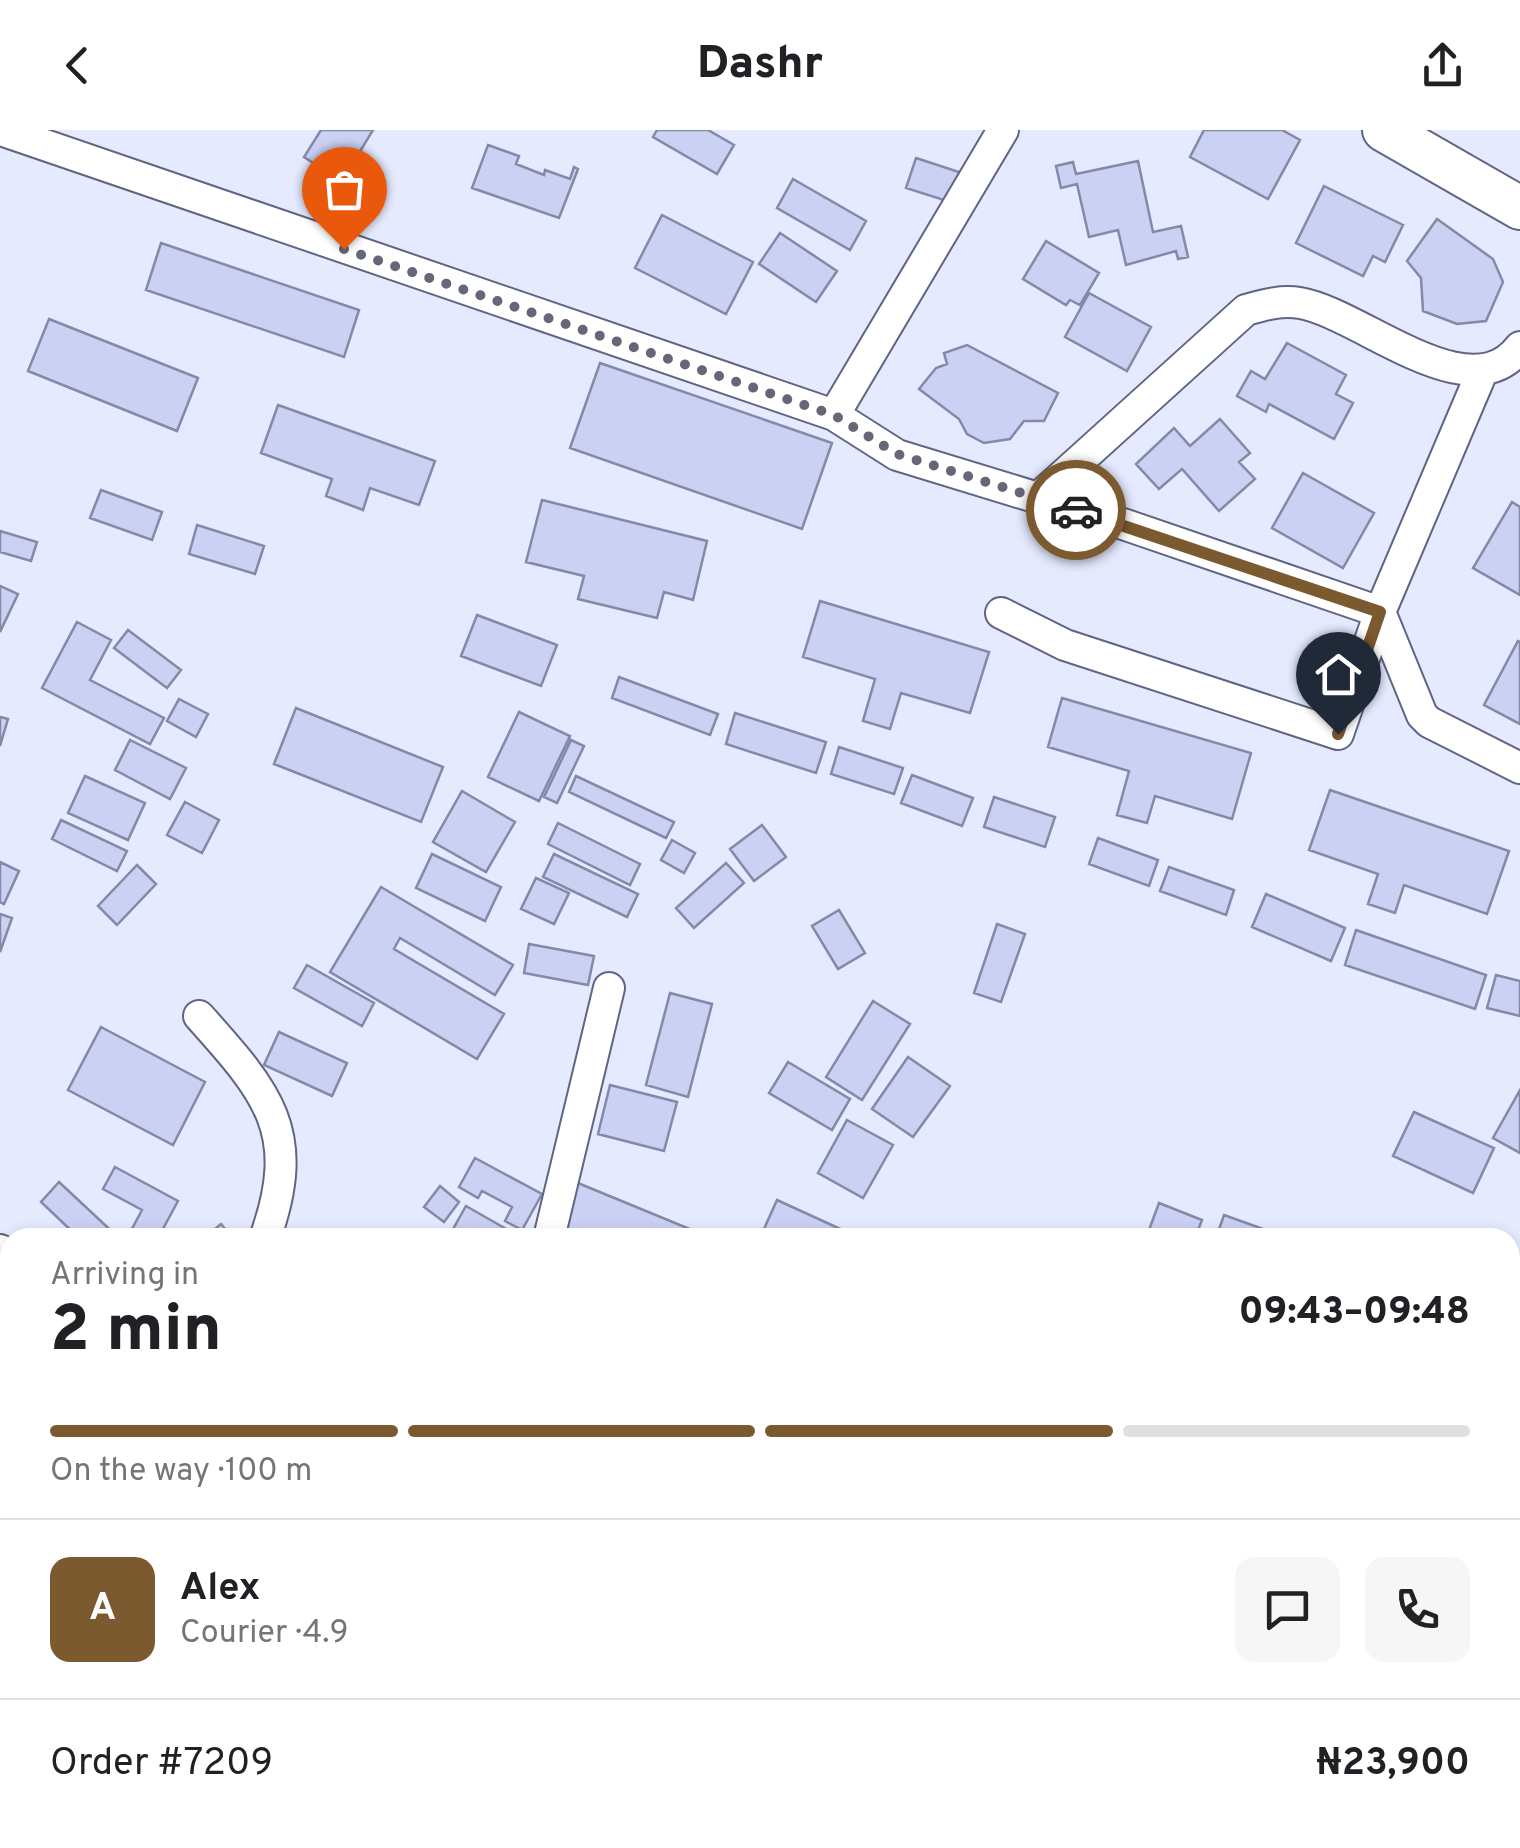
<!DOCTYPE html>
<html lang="en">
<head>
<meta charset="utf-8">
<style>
	:root { --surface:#fff; --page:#f6f6f6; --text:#202124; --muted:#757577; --line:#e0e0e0; --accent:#7b5a30 }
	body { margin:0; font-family:Overpass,sans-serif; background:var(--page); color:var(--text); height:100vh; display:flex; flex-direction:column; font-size:38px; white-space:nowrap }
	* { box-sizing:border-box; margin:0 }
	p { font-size:32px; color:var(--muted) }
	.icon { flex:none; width:55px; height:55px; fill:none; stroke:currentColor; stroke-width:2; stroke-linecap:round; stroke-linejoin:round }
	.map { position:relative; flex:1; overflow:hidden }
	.panel { position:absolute; left:0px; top:1098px; width:1520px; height:622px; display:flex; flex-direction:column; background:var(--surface); border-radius:30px 30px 0 0; box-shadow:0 5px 15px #0003 }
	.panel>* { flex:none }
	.pin { position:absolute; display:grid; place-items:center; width:85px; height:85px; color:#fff; margin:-102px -42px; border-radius:50% 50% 50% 0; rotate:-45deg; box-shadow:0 0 10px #0007 }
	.pin .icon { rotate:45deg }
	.courier { position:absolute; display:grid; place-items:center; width:100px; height:100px; margin:-50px; border:8px solid #7b5a30; border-radius:50%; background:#fff; color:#222; box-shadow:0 2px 12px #0007 }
	.summary em { font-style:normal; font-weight:800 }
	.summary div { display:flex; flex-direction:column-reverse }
	.summary { display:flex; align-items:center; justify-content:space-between; height:170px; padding:0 50px }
	h1 { font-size:65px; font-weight:800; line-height:75px }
	.bar { display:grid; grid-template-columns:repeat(4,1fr); gap:15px 10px; align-content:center; height:120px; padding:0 50px }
	.bar i { height:12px; border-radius:8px; background:var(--line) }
	.bar .active { background:var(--accent) }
	.bar p { grid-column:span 4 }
	.line { display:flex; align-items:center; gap:25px; padding:0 50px; border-top:2px solid var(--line) }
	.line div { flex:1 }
	.round { display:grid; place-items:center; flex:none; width:105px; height:105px; border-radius:20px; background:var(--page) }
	header { display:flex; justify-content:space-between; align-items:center; height:130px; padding:0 50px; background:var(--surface); font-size:45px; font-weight:800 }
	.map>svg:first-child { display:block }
	.building { fill:#cad1f3; stroke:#8389a8; stroke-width:2.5 }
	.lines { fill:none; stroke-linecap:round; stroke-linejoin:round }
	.street-casing { stroke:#5f6582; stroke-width:34 }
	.secondary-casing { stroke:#5f6582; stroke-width:46 }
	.street { stroke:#fff; stroke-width:30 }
	.secondary { stroke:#fff; stroke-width:42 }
	.done { stroke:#646777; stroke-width:10; stroke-dasharray:0 18 }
	.route { stroke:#7b5a30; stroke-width:12 }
</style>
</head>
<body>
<header><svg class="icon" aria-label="back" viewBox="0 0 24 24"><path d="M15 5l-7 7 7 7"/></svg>Dashr<svg class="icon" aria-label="share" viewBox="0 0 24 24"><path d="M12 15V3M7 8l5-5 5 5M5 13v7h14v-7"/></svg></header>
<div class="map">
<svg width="1520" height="1718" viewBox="0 0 1520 1718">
	<rect width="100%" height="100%" fill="#e5eafe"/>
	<path class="building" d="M321,0H373L342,51L304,27Z
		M657,0H708L734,15L717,44L653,7Z
		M1204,0H1282L1300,10L1268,69L1190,27Z
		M488,15L519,26L516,34L544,45L545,40L570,49L574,37L578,39L559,88L472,58Z
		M916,28L959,42L950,72L906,58Z
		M1138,31L1153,102L1181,96L1188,127L1178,129L1176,121L1126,135L1118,100L1089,107L1077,54L1061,58L1056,36L1073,32L1076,44Z
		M793,49L866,91L850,120L777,78Z
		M1324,56L1403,95L1385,132L1373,126L1363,146L1296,113Z
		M662,85L753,132L726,184L635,138Z
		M1437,89L1493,129L1503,152L1486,191L1457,194L1423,181L1421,148L1407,131Z
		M780,103L837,141L816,172L759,134Z
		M1046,111L1099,143L1080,175L1070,170L1066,175L1023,149Z
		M161,113L359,180L344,227L146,160Z
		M1089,163L1151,197L1127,241L1065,207Z
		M49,189L198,248L177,301L28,241Z
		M1287,213L1346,245L1336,264L1353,273L1334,309L1269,274L1266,282L1237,266L1251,241L1265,249Z
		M967,215L1058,263L1044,291H1024L1010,309L984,313L967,304L959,289L919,259L936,238L947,234L944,223Z
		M600,233L832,313L802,399L570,318Z
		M278,275L435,331L419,375L370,358L363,380L326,366L332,349L261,323Z
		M1220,289L1250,323L1239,332L1255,349L1219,381L1182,339L1159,359L1136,334L1174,298L1190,316Z
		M1303,343L1374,383L1343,438L1272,398Z
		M101,360L162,382L152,410L90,388Z
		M542,370L707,411L693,470L664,462L657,488L578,469L584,446L526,432Z
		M1512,372L1520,377V465L1473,438Z
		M197,395L264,416L255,444L189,424Z
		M0,401L37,412L31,431L0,422Z
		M0,456L18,464L0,502Z
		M820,471L989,522L970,583L901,563L890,599L863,591L875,549L803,527Z
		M477,485L557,515L541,556L461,526Z
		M77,492L111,510L90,550L164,588L150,614L42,558Z
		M128,500L181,540L167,558L114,518Z
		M1518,511L1520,512V594L1484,575Z
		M619,547L718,584L710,605L612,568Z
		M1062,568L1251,623L1232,689L1155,666L1147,693L1117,685L1129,641L1048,617Z
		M179,569L208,584L196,607L167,591Z
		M296,578L443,637L421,692L274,634Z
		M519,582L570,606L539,671L488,647Z
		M735,583L826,612L816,643L726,614Z
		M0,587L8,589L0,616Z
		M130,610L186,638L170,669L115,640Z
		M571,610L584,616L557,673L544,667Z
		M839,617L903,638L894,664L831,644Z
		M912,645L973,668L962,696L901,673Z
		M85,646L145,673L128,710L68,683Z
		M576,646L674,692L666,708L569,662Z
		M1330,660L1509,721L1487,784L1404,755L1395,783L1368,774L1378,744L1309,720Z
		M462,661L515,692L486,742L433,712Z
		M994,667L1055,687L1045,717L984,697Z
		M185,672L219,690L202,723L167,705Z
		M61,690L127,721L117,741L52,709Z
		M558,693L640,734L630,755L548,714Z
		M762,695L786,727L754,751L730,719Z
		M1098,708L1158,730L1149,756L1089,734Z
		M672,710L695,723L684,743L661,730Z
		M432,724L501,757L485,791L416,758Z
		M554,724L638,764L627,787L543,747Z
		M0,732L19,741L4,774L0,772Z
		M726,733L744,753L694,798L676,778Z
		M137,735L156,754L117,795L98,776Z
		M1169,737L1234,760L1226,785L1160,761Z
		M536,748L569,763L554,794L521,779Z
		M381,757L513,835L495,865L400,808L394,819L504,884L477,929L330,842Z
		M1266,764L1345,798L1331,831L1252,797Z
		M839,780L865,823L838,839L812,796Z
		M0,784L12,788L0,822Z
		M997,794L1025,804L1001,872L974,863Z
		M1356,800L1486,845L1475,879L1345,835Z
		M529,814L594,826L588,855L524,843Z
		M307,835L374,873L362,896L294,858Z
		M1496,845L1520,851V886L1487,878Z
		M670,863L712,874L688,967L646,955Z
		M873,871L910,894L862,970L826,947Z
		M101,897L205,952L173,1015L68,960Z
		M279,902L347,933L332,966L264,935Z
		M908,927L950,956L913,1007L872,979Z
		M788,932L850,969L832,1000L769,963Z
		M610,955L677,972L664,1021L598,1004Z
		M1520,960V1023L1493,1008Z
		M1414,982L1494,1018L1473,1063L1393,1026Z
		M847,990L893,1015L863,1068L818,1043Z
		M475,1028L542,1064L522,1100L505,1091L512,1077L482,1061L478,1068L459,1057Z
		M115,1037L178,1071L158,1108H127L142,1080L103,1059Z
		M573,1051L697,1102L695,1108H550Z
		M59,1052L119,1108H79L41,1072Z
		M440,1056L459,1072L444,1092L424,1077Z
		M777,1070L860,1108H782L764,1099Z
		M1159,1073L1202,1090L1195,1108H1146Z
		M466,1076L522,1108H448Z
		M1224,1085L1266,1100L1264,1108H1216Z
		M221,1094L233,1108H204Z
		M0,1141L10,1145L0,1174Z
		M1520,1439V1494L1510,1484V1449Z
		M0,1463L10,1466V1494L0,1491Z
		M1510,1535L1520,1545V1568L1510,1578Z
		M5,1545L10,1547V1615L0,1611V1556Z
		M1520,1609V1635L1510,1628Z
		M0,1629L10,1630V1653L0,1651Z
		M313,1710H341L354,1718H308Z
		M736,1710H768L764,1718H732Z
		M880,1710H939L954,1718H876Z
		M1046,1710L1071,1712L1094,1710L1089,1718H1047L1043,1715Z
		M1104,1710H1185L1179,1718H1097Z"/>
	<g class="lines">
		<g class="street-casing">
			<path id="street" d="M1,0L834,285L897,325L1123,394L1380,482L1422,585L1429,592L1520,638
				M834,285L1003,0
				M1038,368L1246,180C1264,175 1280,170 1300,173C1360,183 1470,284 1520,217
				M1001,483L1065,515L1338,604L1380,482L1482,242
				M199,886C268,963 303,1002 265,1108
				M549,1108L609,858
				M0,1120L10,1125
				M0,1450L10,1451
				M971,1710L983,1718
				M205,1718L209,1710"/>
		</g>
		<g class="secondary-casing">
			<path id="secondary" d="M1384,0L1520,78"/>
		</g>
		<use href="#street" class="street"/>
		<use href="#secondary" class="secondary"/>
	</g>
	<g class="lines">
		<path class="done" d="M344,119L834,285L897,324L1076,380"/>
		<path class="route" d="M1076,380L1380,482L1338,604"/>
	</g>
</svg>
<div class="pin" style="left:344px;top:119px;background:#ea580c"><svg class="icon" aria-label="bag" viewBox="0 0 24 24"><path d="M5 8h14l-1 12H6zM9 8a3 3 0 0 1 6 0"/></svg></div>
<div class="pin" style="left:1338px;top:604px;background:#1f2937"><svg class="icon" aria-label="home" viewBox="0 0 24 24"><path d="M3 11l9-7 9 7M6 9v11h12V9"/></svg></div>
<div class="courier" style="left:1076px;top:380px"><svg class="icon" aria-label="car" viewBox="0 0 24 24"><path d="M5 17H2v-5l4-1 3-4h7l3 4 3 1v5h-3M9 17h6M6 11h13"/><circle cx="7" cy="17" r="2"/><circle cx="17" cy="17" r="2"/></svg></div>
<section class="panel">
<div class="summary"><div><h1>2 min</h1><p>Arriving in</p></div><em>09:43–09:48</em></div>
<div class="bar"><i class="active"></i><i class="active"></i><i class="active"></i><i></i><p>On the way · 100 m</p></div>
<div class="line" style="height:180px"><b class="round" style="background:var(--accent);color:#fff">A</b><div><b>Alex</b><p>Courier · 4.9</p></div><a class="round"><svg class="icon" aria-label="chat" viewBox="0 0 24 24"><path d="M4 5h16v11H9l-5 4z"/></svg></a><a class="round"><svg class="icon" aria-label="phone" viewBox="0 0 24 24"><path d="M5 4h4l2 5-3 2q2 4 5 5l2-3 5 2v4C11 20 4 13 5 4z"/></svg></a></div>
<div class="line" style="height:130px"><div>Order #7209</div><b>₦23,900</b></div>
</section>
</div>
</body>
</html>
